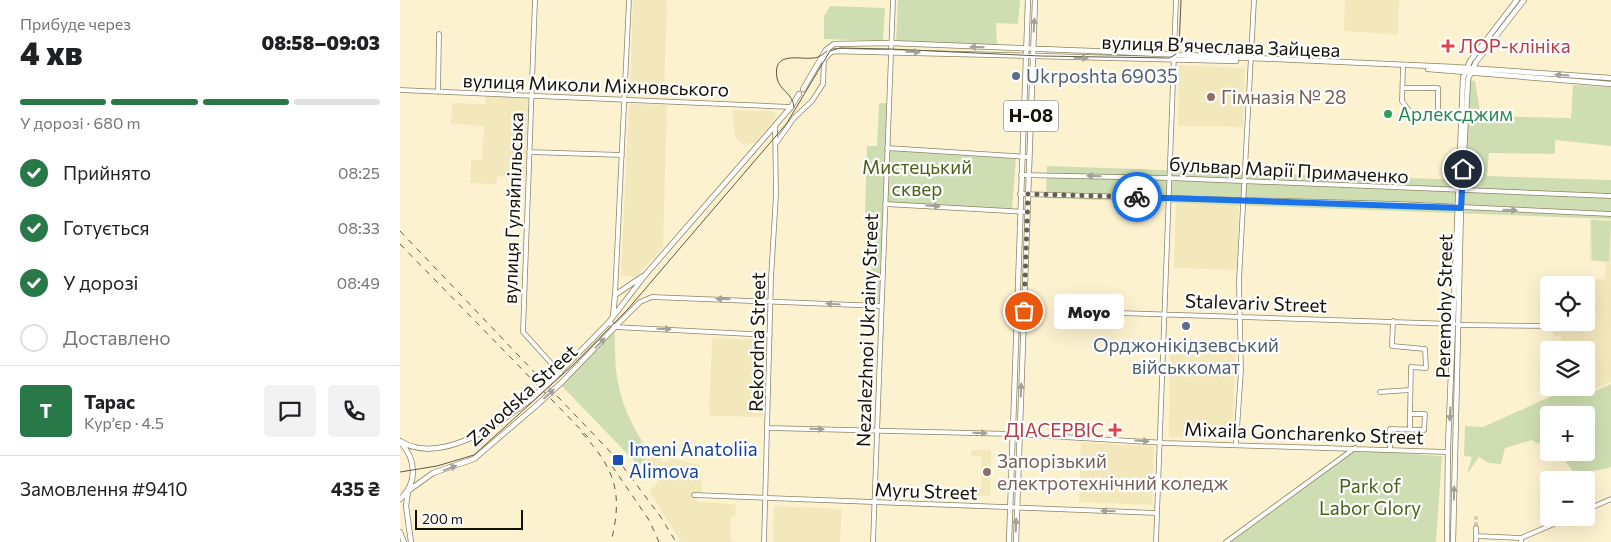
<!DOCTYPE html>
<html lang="uk">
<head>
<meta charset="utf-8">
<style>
	:root { --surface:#fff; --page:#f2f2f2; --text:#202124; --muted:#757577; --line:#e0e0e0; --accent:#297848 }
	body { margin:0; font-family:Commissioner,sans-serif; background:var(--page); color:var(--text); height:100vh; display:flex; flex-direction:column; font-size:19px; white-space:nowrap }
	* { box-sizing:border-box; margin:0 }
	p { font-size:16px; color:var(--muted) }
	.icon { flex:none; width:28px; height:28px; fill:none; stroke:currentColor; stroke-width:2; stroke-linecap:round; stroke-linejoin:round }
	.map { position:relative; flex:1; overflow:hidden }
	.drawer { display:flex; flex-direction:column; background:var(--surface); width:400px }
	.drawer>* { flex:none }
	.tools { position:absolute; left:1140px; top:276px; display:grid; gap:10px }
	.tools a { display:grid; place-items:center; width:55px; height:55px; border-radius:5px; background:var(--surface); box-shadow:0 5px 20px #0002; font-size:25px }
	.scale { position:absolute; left:15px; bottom:12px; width:108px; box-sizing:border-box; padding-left:5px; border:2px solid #141105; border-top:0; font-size:14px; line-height:18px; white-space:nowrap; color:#141105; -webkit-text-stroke:4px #fff; paint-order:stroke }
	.pin { position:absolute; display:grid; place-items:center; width:42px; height:42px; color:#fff; margin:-21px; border:2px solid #fff; border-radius:50%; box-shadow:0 1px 5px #0007 }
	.courier { position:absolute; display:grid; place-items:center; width:50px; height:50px; margin:-25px; border:4px solid #1a73e8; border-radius:50%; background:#fff; color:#222; box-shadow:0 1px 6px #0007 }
	.bubble { position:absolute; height:35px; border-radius:5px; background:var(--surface); box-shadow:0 5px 20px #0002; font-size:16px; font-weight:800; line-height:35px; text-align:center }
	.headline em { font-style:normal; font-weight:800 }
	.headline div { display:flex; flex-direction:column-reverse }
	.headline { display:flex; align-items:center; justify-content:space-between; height:85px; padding:0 20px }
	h1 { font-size:32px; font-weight:800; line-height:38px }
	.bar { display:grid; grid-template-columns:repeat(4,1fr); gap:8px 5px; align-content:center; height:60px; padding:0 20px }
	.bar i { height:6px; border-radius:4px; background:var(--line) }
	.bar .selected { background:var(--accent) }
	.bar p { grid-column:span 4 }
	.line { display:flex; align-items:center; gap:12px; padding:0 20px; border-top:1px solid var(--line) }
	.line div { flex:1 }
	.round { display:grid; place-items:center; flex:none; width:52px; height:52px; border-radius:5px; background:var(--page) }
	ol { padding:0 20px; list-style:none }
	li { display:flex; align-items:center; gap:15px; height:55px }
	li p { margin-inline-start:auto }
	li .icon { padding:5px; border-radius:50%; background:var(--accent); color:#fff; stroke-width:4 }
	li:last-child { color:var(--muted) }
	li i { width:28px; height:28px; border:2px solid var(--line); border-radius:50% }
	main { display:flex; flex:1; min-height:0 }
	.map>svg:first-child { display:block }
	.built { fill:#f3e7bc }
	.green { fill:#cfdeb2 }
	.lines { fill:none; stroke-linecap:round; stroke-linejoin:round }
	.minor-tunnel { stroke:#dad0b1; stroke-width:4; stroke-dasharray:4 2; stroke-linecap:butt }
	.minor-casing { stroke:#8d8363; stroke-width:5.5 }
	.major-casing { stroke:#8d8363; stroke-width:6 }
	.minor { stroke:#fff; stroke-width:4 }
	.major { stroke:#fff; stroke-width:4.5 }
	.tram { stroke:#5f5946; stroke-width:1 }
	.rail { stroke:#5f5946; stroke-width:1; stroke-dasharray:6 6; stroke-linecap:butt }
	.major-bridge-casing { stroke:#8d8363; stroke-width:6; stroke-linecap:butt }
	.major-bridge { stroke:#fff; stroke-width:4.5 }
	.oneway { fill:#a1a09b }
	.done { stroke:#66604c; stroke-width:5; stroke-dasharray:0 9 }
	.route { stroke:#1a73e8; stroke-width:6 }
	.health-dot { fill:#e0444e; stroke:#fff; stroke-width:2 }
	.service-dot { fill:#5c6f8a; stroke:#fff; stroke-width:2 }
	.education-dot { fill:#8d6e63; stroke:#fff; stroke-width:2 }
	.leisure-dot { fill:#2e9e5b; stroke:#fff; stroke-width:2 }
	.transit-dot { fill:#1a4fb4; stroke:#fff; stroke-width:2 }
	.labels { text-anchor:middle; stroke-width:4.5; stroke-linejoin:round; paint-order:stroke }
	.shield { fill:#fff; stroke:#5a5850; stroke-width:1 }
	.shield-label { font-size:18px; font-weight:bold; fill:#141105 }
	.street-label { font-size:19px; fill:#141105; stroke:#fff }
	.health-label { font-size:19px; fill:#be3a42; stroke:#fff; text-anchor:start }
	.service-label { font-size:19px; fill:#4e5e75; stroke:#fff; text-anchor:start }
	.education-label { font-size:19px; fill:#785e54; stroke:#fff; text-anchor:start }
	.leisure-label { font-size:19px; fill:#27864d; stroke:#fff; text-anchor:start }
	.park-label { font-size:19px; fill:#4b5e15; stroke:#fff }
	.transit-label { font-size:19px; fill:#164399; stroke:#fff; text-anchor:start }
</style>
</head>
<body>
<main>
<section class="drawer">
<div class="headline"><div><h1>4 хв</h1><p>Прибуде через</p></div><em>08:58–09:03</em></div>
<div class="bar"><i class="selected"></i><i class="selected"></i><i class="selected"></i><i></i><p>У дорозі · 680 m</p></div>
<ol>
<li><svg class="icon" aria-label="check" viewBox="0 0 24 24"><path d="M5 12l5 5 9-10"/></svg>Прийнято<p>08:25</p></li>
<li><svg class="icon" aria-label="check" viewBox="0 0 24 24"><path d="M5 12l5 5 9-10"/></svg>Готується<p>08:33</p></li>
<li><svg class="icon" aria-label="check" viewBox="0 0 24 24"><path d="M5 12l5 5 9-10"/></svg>У дорозі<p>08:49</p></li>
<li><i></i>Доставлено</li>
</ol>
<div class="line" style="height:90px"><b class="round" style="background:var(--accent);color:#fff">Т</b><div><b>Тарас</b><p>Кур’єр · 4.5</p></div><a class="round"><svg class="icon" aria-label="chat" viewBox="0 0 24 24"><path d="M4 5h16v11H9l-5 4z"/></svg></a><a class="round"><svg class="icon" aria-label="phone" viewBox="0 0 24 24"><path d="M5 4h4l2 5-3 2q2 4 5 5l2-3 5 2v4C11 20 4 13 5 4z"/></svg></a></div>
<div class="line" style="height:65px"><div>Замовлення #9410</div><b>435 ₴</b></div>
</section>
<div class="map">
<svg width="1211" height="542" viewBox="0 0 1211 542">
	<rect width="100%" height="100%" fill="#fdf2cf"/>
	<path class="built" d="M233,0H267L264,96L230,95Z
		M945,0H999L998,35L944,31Z
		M779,65L845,68L843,127L778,126Z
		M86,95L128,98L125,178L98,176L96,184L70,183L71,160H82L84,126L51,124L52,103L85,104Z
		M229,104L267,105L263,247L236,277L221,276Z
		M332,110L373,111L377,117L355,143L342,144L335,136Z
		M776,201L839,203L837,270L774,268Z
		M1190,219L1211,220V382L1193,390L1164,394L1165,388H1186V350H1160L1161,336H1153V324L1150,323L1186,322L1188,279H1205V262L1190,261Z
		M312,338L364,340L363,417L309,416Z
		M770,345L836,348L832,439L769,437Z
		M242,441L265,463L271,458L300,465L302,493L295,501L336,505L335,516L331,517V541L338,542H281L249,491L259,481L236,447Z
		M681,443L754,446L752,505L679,502Z
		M571,450H591L590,496H569V489H581L582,457L571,456Z
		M374,506L442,509L440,542H373Z"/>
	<path class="green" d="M498,0H620L618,24L596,23L597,45L496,41Z
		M430,6L485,8L483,41L424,39V16Z
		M1069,80L1075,81L1081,116L1171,118L1173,85L1211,87V146L1155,140V154L1089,153L1087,176L1211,180V219L646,198L647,166L1065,180Z
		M479,103H487L479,303L470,302L474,213H465L467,146H477Z
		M487,148L616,156L612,211L485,204Z
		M1191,220L1211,221L1209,262L1192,260Z
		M215,327C214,374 217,400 242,441L236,448L245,461L239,466L160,384Z
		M1211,384V466L1209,468L1175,474L1162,457L1172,453L1186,452V415L1153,413L1149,415L1145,426L1149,432L1138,444L1132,440L1105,448L1101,464L1089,463L1079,457L1067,474L1072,457L1064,456L1065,426L1083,427L1152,396L1193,392Z
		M955,450L1042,456L1036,542H830Z"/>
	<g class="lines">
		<path class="minor-tunnel" d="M1076,516V528"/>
		<g class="minor-casing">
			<path id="minor" d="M135,0L123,332L160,373
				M1003,67L1002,101L1012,115H1060
				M1003,88H1038V115
				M0,90L391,107
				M38,92L39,34
				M377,142L394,118L412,101L423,84L424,60L430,53
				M487,148L629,157
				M129,152L222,155
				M621,175L769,178L1211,196
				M620,194L998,204L1211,214
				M485,204L627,212
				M215,295L229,0
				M658,311L1054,324
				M1059,325L1153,326
				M215,327L240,302L252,297L481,306
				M215,327L370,335
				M980,392L1010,390
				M1010,414V429
				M369,428L612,434L766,443L1048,452
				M836,444L841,370L839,281L854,0
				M990,449V429L1024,430L1025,414H1010L1011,367L1026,368L1025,349L992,346L993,321
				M294,495L757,513
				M1186,510L1211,499
				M1076,536V528
				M1121,538L1168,518
				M364,542L371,278L376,195L375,125
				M473,542L493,0
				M756,542L776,0
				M826,542L955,448
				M1076,542V536L1121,538V542"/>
		</g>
		<g class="major-casing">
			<path id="major" d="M426,50L430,53L434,51L836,61
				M1028,69L1211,84
				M403,89L426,50L434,44L490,43L718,52L1054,67L1211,78
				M213,316L215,295L243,276
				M155,377L209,322
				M161,383L215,327L209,322L246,274L391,107L399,94
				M0,441C41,466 99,424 131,399
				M0,499C17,484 17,460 1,443
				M0,532L4,542
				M11,542L6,506L8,491L33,473L74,459L137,405
				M609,542L628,0
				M616,542L635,0
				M1047,542L1048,446L1063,78L1070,61L1117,0
				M1053,542L1061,208L1068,79L1076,62L1124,0"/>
		</g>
		<use href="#minor" class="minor"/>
		<use href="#major" class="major"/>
		<path class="tram" d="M394,107C393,93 379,90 377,78C372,50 400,60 413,58C419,58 423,54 427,51
			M0,472L37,466L74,455L174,364L228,309L387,123L430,51L440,48L490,49L641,56L769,58L775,55L779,48L781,0"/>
		<path class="rail" d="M0,231L218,460L260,516L276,542
			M0,244L188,437
			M182,433C216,470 223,494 211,542
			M212,466L249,520L259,542"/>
		<g class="major-bridge-casing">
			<path id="major-bridge" d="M131,399L155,377
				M137,405L161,383"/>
		</g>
		<use href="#major-bridge" class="major-bridge"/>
	</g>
	<defs><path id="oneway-solid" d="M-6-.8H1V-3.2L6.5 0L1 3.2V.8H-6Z" transform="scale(1.25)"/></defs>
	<g class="oneway">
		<use href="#oneway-solid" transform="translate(634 25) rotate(-87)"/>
		<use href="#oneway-solid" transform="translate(577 47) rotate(-178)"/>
		<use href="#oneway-solid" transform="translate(513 52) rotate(2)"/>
		<use href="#oneway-solid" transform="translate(681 58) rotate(1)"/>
		<use href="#oneway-solid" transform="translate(1162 75) rotate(-177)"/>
		<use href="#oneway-solid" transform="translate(694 176) rotate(-179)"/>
		<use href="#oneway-solid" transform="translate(533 206) rotate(3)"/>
		<use href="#oneway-solid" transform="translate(1110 210) rotate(2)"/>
		<use href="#oneway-solid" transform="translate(323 299) rotate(-178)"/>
		<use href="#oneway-solid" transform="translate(433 304) rotate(-177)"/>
		<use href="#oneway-solid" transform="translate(264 329) rotate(2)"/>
		<use href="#oneway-solid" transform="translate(200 343) rotate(-46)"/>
		<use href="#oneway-solid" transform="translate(621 390) rotate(-88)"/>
		<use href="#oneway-solid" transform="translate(149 394) rotate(-42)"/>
		<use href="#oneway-solid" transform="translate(1050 414) rotate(93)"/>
		<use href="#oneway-solid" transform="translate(417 429) rotate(1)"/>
		<use href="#oneway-solid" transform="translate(580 433) rotate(2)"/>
		<use href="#oneway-solid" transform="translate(742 441) rotate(3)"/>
		<use href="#oneway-solid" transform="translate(50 468) rotate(-20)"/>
		<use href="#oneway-solid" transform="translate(1054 493) rotate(-89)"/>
		<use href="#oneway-solid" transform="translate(708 511) rotate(-178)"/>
		<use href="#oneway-solid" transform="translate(616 525) rotate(-88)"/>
	</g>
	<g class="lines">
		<path class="done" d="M624,311L628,194L737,197"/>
		<path class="route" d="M737,197L1061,208L1063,169"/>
	</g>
	<g class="health-dot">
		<path d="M1045.5 38.5h5v5h5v5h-5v5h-5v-5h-5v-5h5z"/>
		<path d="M712.5 422.5h5v5h5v5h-5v5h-5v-5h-5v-5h5z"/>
	</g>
	<g class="service-dot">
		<circle cx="616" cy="76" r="5"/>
		<circle cx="786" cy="326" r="5"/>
	</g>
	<g class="education-dot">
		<circle cx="811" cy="97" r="5"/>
		<circle cx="587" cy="472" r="5"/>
	</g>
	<circle class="leisure-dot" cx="988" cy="114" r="5"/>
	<rect class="transit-dot" x="212" y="454" width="12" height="12" rx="2.5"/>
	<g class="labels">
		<rect class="shield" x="603.5" y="100.5" width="55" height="31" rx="4"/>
		<g class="shield-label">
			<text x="631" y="122">Н-08</text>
		</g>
		<g class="street-label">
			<text transform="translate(821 46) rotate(2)" y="7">вулиця Вʼячеслава Зайцева</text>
			<text transform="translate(196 85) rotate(2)" y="7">вулиця Миколи Міхновського</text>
			<text transform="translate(889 170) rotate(3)" y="7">бульвар Марії Примаченко</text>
			<text transform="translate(113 208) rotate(-88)" y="7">вулиця Гуляйпільська</text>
			<text transform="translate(856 303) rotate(2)" y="7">Stalevariv Street</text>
			<text transform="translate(1044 306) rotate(-89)" y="7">Peremohy Street</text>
			<text transform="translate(467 330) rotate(-88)" y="7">Nezalezhnoi Ukrainy Street</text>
			<text transform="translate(357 342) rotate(-89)" y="7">Rekordna Street</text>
			<text transform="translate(122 395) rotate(-42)" y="7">Zavodska Street</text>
			<text transform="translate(904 433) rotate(2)" y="7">Mixaila Goncharenko Street</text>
			<text transform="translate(526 491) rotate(2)" y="7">Myru Street</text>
		</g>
		<g class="health-label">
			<text x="1059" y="53">ЛОР-клініка</text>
			<text x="704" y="437" text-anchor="end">ДІАСЕРВІС</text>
		</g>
		<g class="service-label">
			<text x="626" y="83">Ukrposhta 69035</text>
			<text x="786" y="352" text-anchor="middle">Орджонікідзевський<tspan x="786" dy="22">військкомат</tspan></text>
		</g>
		<g class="education-label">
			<text x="821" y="104">Гімназія № 28</text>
			<text x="597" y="468">Запорізький<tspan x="597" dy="22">електротехнічний коледж</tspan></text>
		</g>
		<g class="leisure-label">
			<text x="998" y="121">Арлексджим</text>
		</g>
		<g class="park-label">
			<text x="517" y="174">Мистецький<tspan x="517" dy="22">сквер</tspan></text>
			<text x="970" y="493">Park of<tspan x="970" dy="22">Labor Glory</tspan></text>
		</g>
		<g class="transit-label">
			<text x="229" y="456">Imeni Anatoliia<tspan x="229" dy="22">Alimova</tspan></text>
		</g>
	</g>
</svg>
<div class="tools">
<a><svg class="icon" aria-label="locate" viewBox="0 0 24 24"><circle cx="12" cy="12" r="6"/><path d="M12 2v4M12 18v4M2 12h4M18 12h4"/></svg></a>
<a><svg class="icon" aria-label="layers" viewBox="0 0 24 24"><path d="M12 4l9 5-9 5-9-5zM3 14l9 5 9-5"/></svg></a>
<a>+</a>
<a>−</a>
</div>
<div class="scale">200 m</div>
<div class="pin" style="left:624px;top:311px;background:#ea580c"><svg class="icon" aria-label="bag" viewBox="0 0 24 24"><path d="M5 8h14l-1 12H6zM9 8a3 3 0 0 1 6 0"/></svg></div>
<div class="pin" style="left:1063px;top:169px;background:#1f2937"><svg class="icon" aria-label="home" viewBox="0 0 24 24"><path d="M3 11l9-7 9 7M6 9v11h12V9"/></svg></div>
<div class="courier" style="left:737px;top:197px"><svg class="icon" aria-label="bike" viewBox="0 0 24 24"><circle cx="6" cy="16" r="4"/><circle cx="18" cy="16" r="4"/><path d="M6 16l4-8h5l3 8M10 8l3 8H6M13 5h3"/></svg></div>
<div class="bubble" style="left:654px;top:294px;width:70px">Moyo</div>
</div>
</main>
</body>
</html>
